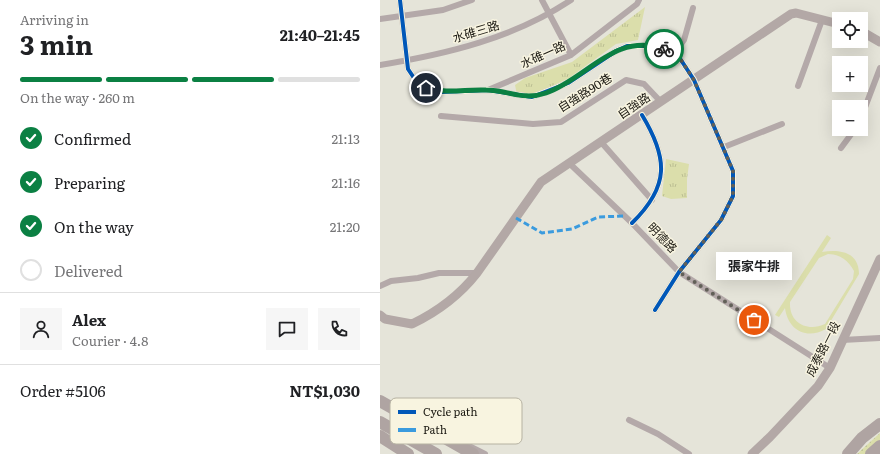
<!DOCTYPE html>
<html lang="en">
<head>
<meta charset="utf-8">
<style>
	:root { --surface:#fff; --page:#f6f6f6; --text:#202124; --muted:#757577; --line:#e0e0e0; --accent:#0b8043 }
	body { margin:0; font-family:Literata,"Noto Sans TC",serif; background:var(--page); color:var(--text); height:100vh; display:flex; flex-direction:column; font-size:15px; white-space:nowrap }
	* { box-sizing:border-box; margin:0 }
	p { font-size:13px; color:var(--muted) }
	.icon { flex:none; width:22px; height:22px; fill:none; stroke:currentColor; stroke-width:2; stroke-linecap:round; stroke-linejoin:round }
	.map { position:relative; flex:1; overflow:hidden }
	.details { display:flex; flex-direction:column; background:var(--surface); width:380px }
	.details>* { flex:none }
	.buttons { position:absolute; left:452px; top:12px; display:grid; gap:8px }
	.buttons a { display:grid; place-items:center; width:36px; height:36px; border-radius:0px; background:var(--surface); box-shadow:0 4px 16px #0002; font-size:20px }
	.pin { position:absolute; display:grid; place-items:center; width:34px; height:34px; color:#fff; margin:-17px; border:2px solid #fff; border-radius:50%; box-shadow:0 1px 4px #0007 }
	.courier { position:absolute; display:grid; place-items:center; width:40px; height:40px; margin:-20px; border:3px solid #0b8043; border-radius:50%; background:#fff; color:#222; box-shadow:0 1px 5px #0007 }
	.bubble { position:absolute; height:28px; border-radius:0px; background:var(--surface); box-shadow:0 4px 16px #0002; font-size:13px; font-weight:700; line-height:28px; text-align:center }
	.overview em { font-style:normal; font-weight:700 }
	.overview div { display:flex; flex-direction:column-reverse }
	.overview { display:flex; align-items:center; justify-content:space-between; height:68px; padding:0 20px }
	h1 { font-size:26px; font-weight:700; line-height:30px }
	.bar { display:grid; grid-template-columns:repeat(4,1fr); gap:6px 4px; align-content:center; height:48px; padding:0 20px }
	.bar i { height:5px; border-radius:3px; background:var(--line) }
	.bar .current { background:var(--accent) }
	.bar p { grid-column:span 4 }
	.line { display:flex; align-items:center; gap:10px; padding:0 20px; border-top:1px solid var(--line) }
	.line div { flex:1 }
	.round { display:grid; place-items:center; flex:none; width:42px; height:42px; border-radius:0px; background:var(--page) }
	ol { padding:0 20px; list-style:none }
	li { display:flex; align-items:center; gap:12px; height:44px }
	li p { margin-inline-start:auto }
	li .icon { padding:4px; border-radius:50%; background:var(--accent); color:#fff; stroke-width:4 }
	li:last-child { color:var(--muted) }
	li i { width:22px; height:22px; border:2px solid var(--line); border-radius:50% }
	main { display:flex; flex:1; min-height:0 }
	.map>svg:first-child { display:block }
	.grass { fill:url(#grass-dots) }
	.park { fill:url(#park-tufts) }
	.pitch { fill:#dbdeab; fill-rule:evenodd }
	.lines { fill:none; stroke-linecap:round; stroke-linejoin:round }
	.street { stroke:#b4a9a9; stroke-width:6 }
	.secondary { stroke:#b3a8a6; stroke-width:9 }
	.highway { stroke:#afa4a2; stroke-width:12 }
	.quiet { stroke:#3b9bde; stroke-width:3; stroke-dasharray:6 3; stroke-linecap:butt }
	.cycleway-casing { stroke:#f8f4e0; stroke-width:6 }
	.cycleway { stroke:#0057b8; stroke-width:4 }
	.done { stroke:#626058; stroke-width:4; stroke-dasharray:0 7.2 }
	.route { stroke:#0b8043; stroke-width:5 }
	.labels { text-anchor:middle; stroke-width:3; stroke-linejoin:round; paint-order:stroke }
	.street-label { font-size:12px; fill:#1b1912; stroke:#f8f4e0 }
	.key { fill:#f8f4e0; stroke:#b6b2a2; stroke-width:1 }
	.key-label { font-size:11px; fill:#1b1912 }
</style>
</head>
<body>
<main>
<section class="details">
<div class="overview"><div><h1>3 min</h1><p>Arriving in</p></div><em>21:40–21:45</em></div>
<div class="bar"><i class="current"></i><i class="current"></i><i class="current"></i><i></i><p>On the way · 260 m</p></div>
<ol>
<li><svg class="icon" aria-label="check" viewBox="0 0 24 24"><path d="M5 12l5 5 9-10"/></svg>Confirmed<p>21:13</p></li>
<li><svg class="icon" aria-label="check" viewBox="0 0 24 24"><path d="M5 12l5 5 9-10"/></svg>Preparing<p>21:16</p></li>
<li><svg class="icon" aria-label="check" viewBox="0 0 24 24"><path d="M5 12l5 5 9-10"/></svg>On the way<p>21:20</p></li>
<li><i></i>Delivered</li>
</ol>
<div class="line" style="height:72px"><a class="round"><svg class="icon" aria-label="person" viewBox="0 0 24 24"><circle cx="12" cy="8" r="4"/><path d="M4 21q1-7 8-7t8 7"/></svg></a><div><b>Alex</b><p>Courier · 4.8</p></div><a class="round"><svg class="icon" aria-label="chat" viewBox="0 0 24 24"><path d="M4 5h16v11H9l-5 4z"/></svg></a><a class="round"><svg class="icon" aria-label="phone" viewBox="0 0 24 24"><path d="M5 4h4l2 5-3 2q2 4 5 5l2-3 5 2v4C11 20 4 13 5 4z"/></svg></a></div>
<div class="line" style="height:52px"><div>Order #5106</div><b>NT$1,030</b></div>
</section>
<div class="map">
<svg width="500" height="454" viewBox="0 0 500 454">
	<defs>
		<pattern id="grass-dots" width="8" height="8" patternUnits="userSpaceOnUse"><rect width="8" height="8" fill="#dbdeab"/><path d="M2 2h.1M6 6h.1" fill="none" stroke="#bbbe92" stroke-width="1.8" stroke-linecap="round"/></pattern>
		<pattern id="park-tufts" width="24" height="20" patternUnits="userSpaceOnUse"><rect width="24" height="20" fill="#dbdeab"/><path d="M3 7l-1-3M5 7V3M7 7l1-3M15 17l-1-3M17 17v-4M19 17l1-3" fill="none" stroke="#bbbe92"/></pattern>
	</defs>
	<rect width="100%" height="100%" fill="#e5e4d9"/>
	<path class="grass" d="M500,433V440L485,454H477Z"/>
	<path class="park" d="M265,7L258,40L236,44L189,78L166,89L150,94L137,95L135,85L145,78L192,62Z
		M286,159L309,164L307,179V198L291,199L282,196Z"/>
	<path class="pitch" d="M447,235L451,238L442,252C460,249 479,252 479,274L446,329C426,340 408,330 405,308L399,317L395,315ZM448,254C460,254 469,261 474,271L473,279L445,324C427,332 409,323 410,302L439,258Z"/>
	<g class="lines">
		<path class="street" d="M20,0L28,69L38,84L62,92L108,90L152,97L188,83L236,51L247,46H274L294,53L301,60L314,80L353,171V196L341,220L299,272L275,310
			M162,0L191,55
			M0,19L63,10L92,0
			M294,53L304,40L313,8
			M0,65C67,54 134,38 191,0
			M418,86L442,20
			M108,90L191,55L257,4L259,0
			M61,116L153,124L181,122L246,80L264,84L281,102
			M481,118L500,68
			M221,142L272,200
			M344,147L402,124
			M461,148L475,129
			M189,163L252,223L299,272L450,368
			M252,223C290,186 288,158 262,115
			M0,286L11,281L38,278L59,273H97
			M462,340L500,338
			M249,420L278,434L309,454
			M87,445L105,454"/>
		<path class="secondary" d="M481,31L500,42
			M0,315L5,319L32,324C57,312 79,296 97,273L161,182L411,14L416,13L459,24
			M372,454L390,437L438,386L450,368L500,259"/>
		<path class="highway" d="M0,401L93,454
			M0,422L56,454
			M0,436L28,454
			M468,454L482,438L500,424
			M491,454L500,446"/>
		<path class="quiet" d="M136,218L162,233L192,229L218,217L244,216"/>
		<g class="cycleway-casing">
			<path id="cycleway" d="M20,0L28,69L38,84L62,92L108,90L152,97L188,83L236,51L247,46H274L294,53L301,60L314,80L353,171V196L341,220L299,272L275,310
				M252,223C290,186 288,158 262,115"/>
		</g>
		<use href="#cycleway" class="cycleway"/>
	</g>
	<g class="lines">
		<path class="done" d="M284,49L294,53L301,60L314,80L353,171V196L341,220L299,272L374,320"/>
		<path class="route" d="M46,88C68,94 85,89 106,90C128,90 143,101 166,93C208,78 234,32 284,49"/>
	</g>
	<g class="labels">
		<g class="street-label">
			<text transform="translate(96 32) rotate(-17)" y="4">水碓三路</text>
			<text transform="translate(163 55) rotate(-24)" y="4">水碓一路</text>
			<text transform="translate(205 93) rotate(-32)" y="4">自強路90巷</text>
			<text transform="translate(254 106) rotate(-34)" y="4">自強路</text>
			<text transform="translate(282 238) rotate(46)" y="4">明德路</text>
			<text transform="translate(443 349) rotate(-63)" y="4">成泰路一段</text>
		</g>
	</g>
	<rect x="10" y="398" width="132" height="46" rx="6" class="key"/>
	<rect x="18" y="410" width="18" height="4" fill="#0057b8"/>
	<rect x="18" y="428" width="18" height="4" fill="#3b9bde"/>
	<g class="key-label">
		<text x="43" y="416">Cycle path</text>
		<text x="43" y="434">Path</text>
	</g>
</svg>
<div class="buttons">
<a><svg class="icon" aria-label="locate" viewBox="0 0 24 24"><circle cx="12" cy="12" r="6"/><path d="M12 2v4M12 18v4M2 12h4M18 12h4"/></svg></a>
<a>+</a>
<a>−</a>
</div>
<div class="pin" style="left:374px;top:320px;background:#ea580c"><svg class="icon" aria-label="bag" viewBox="0 0 24 24"><path d="M5 8h14l-1 12H6zM9 8a3 3 0 0 1 6 0"/></svg></div>
<div class="pin" style="left:46px;top:88px;background:#1f2937"><svg class="icon" aria-label="home" viewBox="0 0 24 24"><path d="M3 11l9-7 9 7M6 9v11h12V9"/></svg></div>
<div class="courier" style="left:284px;top:49px"><svg class="icon" aria-label="bike" viewBox="0 0 24 24"><circle cx="6" cy="16" r="4"/><circle cx="18" cy="16" r="4"/><path d="M6 16l4-8h5l3 8M10 8l3 8H6M13 5h3"/></svg></div>
<div class="bubble" style="left:336px;top:252px;width:76px">張家牛排</div>
</div>
</main>
</body>
</html>
